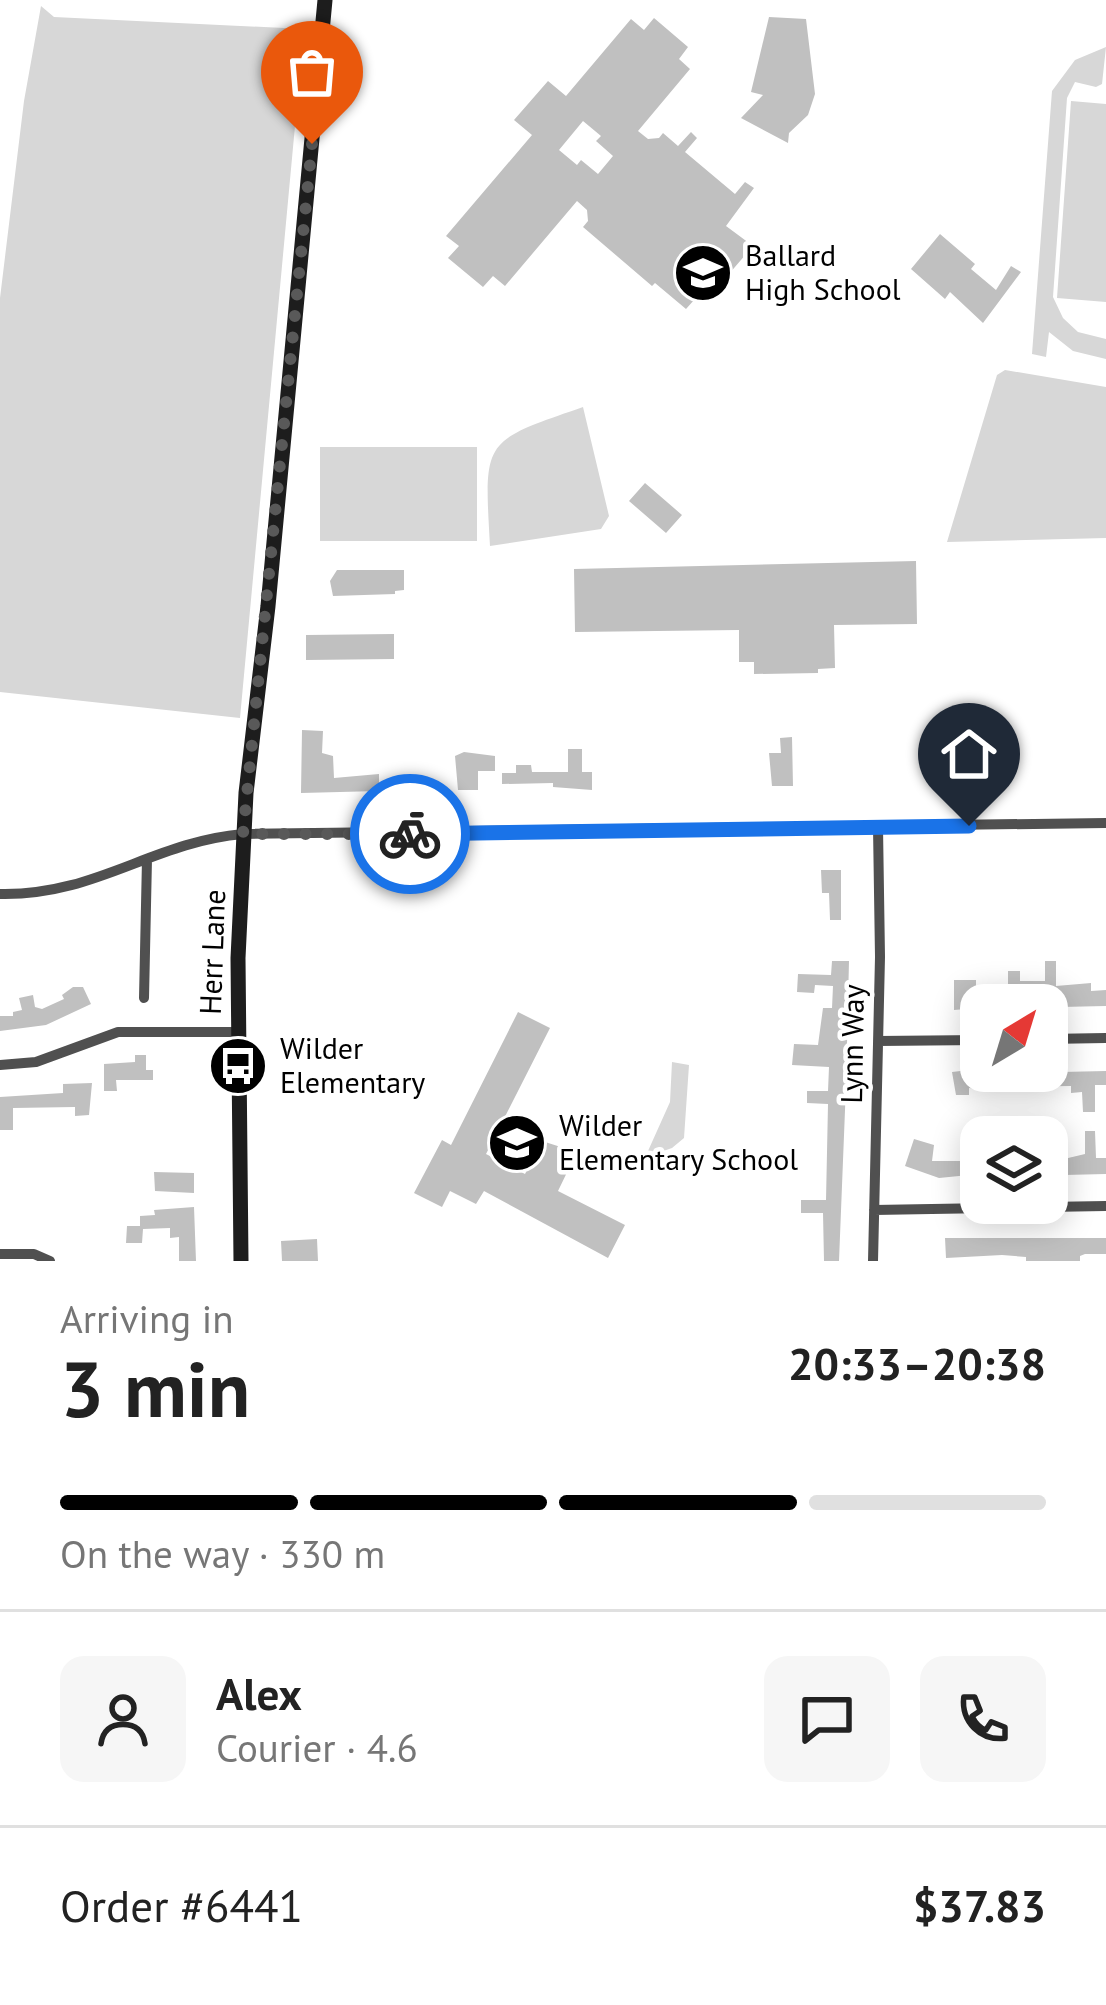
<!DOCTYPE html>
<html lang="en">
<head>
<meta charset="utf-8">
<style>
	:root { --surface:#fff; --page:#f6f6f6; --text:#222; --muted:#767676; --line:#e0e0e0; --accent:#000 }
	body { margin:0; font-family:"PT Sans",sans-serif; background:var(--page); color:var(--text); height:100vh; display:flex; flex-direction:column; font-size:45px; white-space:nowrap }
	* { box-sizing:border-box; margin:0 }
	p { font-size:39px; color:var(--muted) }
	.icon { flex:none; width:66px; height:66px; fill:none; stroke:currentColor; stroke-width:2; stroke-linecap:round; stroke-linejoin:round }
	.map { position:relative; height:1261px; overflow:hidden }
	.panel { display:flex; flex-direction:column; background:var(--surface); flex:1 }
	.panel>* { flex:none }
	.needle { width:78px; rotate:38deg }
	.fabs { position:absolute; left:960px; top:984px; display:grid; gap:24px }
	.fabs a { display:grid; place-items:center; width:108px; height:108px; border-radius:24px; background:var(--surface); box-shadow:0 6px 30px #0003; font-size:60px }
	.pin { position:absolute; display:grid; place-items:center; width:102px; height:102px; color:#fff; margin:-123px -51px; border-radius:50% 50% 50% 0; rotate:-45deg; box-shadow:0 0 12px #0007 }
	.pin .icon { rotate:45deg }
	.courier { position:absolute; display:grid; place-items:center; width:120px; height:120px; margin:-60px; border:9px solid #1a73e8; border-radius:50%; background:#fff; color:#222; box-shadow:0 3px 15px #0007 }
	.overview em { font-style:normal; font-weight:600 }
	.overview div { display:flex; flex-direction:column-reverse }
	.overview { display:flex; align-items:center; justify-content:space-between; height:204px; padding:0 60px }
	h1 { font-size:78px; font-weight:600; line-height:90px }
	.bar { display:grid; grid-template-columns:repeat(4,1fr); gap:18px 12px; align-content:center; height:144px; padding:0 60px }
	.bar i { height:15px; border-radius:9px; background:var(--line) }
	.bar .active { background:var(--accent) }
	.bar p { grid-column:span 4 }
	.line { display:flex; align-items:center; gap:30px; padding:0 60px; border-top:3px solid var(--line) }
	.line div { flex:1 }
	.round { display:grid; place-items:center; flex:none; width:126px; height:126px; border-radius:24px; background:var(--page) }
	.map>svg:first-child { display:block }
	.green { fill:#d7d7d7 }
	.building { fill:#c0c0c0; fill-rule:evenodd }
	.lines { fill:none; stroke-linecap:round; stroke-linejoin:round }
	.street { stroke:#505050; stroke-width:10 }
	.secondary { stroke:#1d1d1d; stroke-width:15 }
	.done { stroke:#595959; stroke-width:12; stroke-dasharray:0 21.6 }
	.route { stroke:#1a73e8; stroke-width:15 }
	.labels { text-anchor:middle; stroke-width:9; stroke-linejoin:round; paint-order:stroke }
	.poi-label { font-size:30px; fill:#000; stroke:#fff; text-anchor:start }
	.street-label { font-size:30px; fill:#000; stroke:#fff }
</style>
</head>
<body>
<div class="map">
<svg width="1106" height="1261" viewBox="0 0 1106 1261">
	<rect width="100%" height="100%" fill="#fff"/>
	<path class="green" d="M41,6L54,17L304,29L240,718L0,692V298L24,101Z
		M1106,47L1102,84L1096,87L1075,82L1067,98L1053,297L1063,318L1078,332L1106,339V359L1073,351L1049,332L1046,357L1032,354L1052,91L1075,60Z
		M1071,101L1106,104V302L1057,298Z
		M1005,370L1106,387V538L947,542L997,375Z
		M583,407L609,516L601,529L490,546C484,439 482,442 583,407Z
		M320,447H477V541H320Z
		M672,1062L689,1065L684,1138L672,1148L652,1155L648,1151L670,1102Z"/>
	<path class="building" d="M769,17L806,19L815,94L808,115L789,133L788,143L741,118L763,95L751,92Z
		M654,18L688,47L679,59L690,69L638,131L648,139L659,138L663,133L678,146L691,132L697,138L685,152L735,194L745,182L754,188L726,226L753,246L710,296L703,290L686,309L655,283L652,286L583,227L588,221L587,210L577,201L505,286L493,276L483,287L448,258L459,246L446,236L532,135L514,120L548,81L566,96L631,19L644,30ZM583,121L601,136L596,141L613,156L598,174L581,160L577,165L559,150Z
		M940,234L975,264L971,269L996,290L1011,266L1021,272L983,323L950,292L945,299L911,269Z
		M645,483L682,515L666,533L629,501Z
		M916,561L917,624L834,625L835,668L818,669V673L754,674V662H739V630L575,632L574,569Z
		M337,570H404V590L395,591V594L333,596L330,581Z
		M394,634V659L306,660V635Z
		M302,730L323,731L322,753L333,756L334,778L379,774V791L301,793Z
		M792,737L793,786H772L769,753H781L780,738Z
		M568,749H582V772H592V790L553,787V783L502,784V773H516V765H531L532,772H568Z
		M464,752L495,756V771H478V790H458L455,756Z
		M821,870H841V920H830L829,893H822Z
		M832,961H849L846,1085L839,1261H824L823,1213H801V1200H826L828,1104L807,1103V1091H828L829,1067L792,1065L794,1044L818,1045L823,1008H832L833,986L815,985L814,993L797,992L798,974L831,975Z
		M1045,961H1056V986L1091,983V991L1106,990V1006L1060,1007V1003H1036L954,1010V980H976V992L1008,991V971H1020V981H1045Z
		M73,987H83L91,1004L46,1025L0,1031V1016H13V1012L22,1010L19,998L33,995L35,1007L42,1009L64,999L62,995Z
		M518,1012L550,1028L486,1154L525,1174L542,1141L567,1149L565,1153L574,1158L558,1191L625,1225L608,1258L484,1191L476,1204L450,1191L442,1207L414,1193L442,1140L451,1145Z
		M135,1055H146V1070H153V1080H116L117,1091H104V1064L135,1062Z
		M978,1069L1013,1073L1106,1071V1085H1095V1112H1083L1082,1092L1071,1093V1086L1002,1087V1091L969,1088V1095H956L952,1072Z
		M92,1083L89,1115L75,1116V1107L13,1108V1130H0V1097L63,1093V1084Z
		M1085,1131H1095L1096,1158H1106V1174L1064,1175V1159L1085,1154Z
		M914,1139L934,1145L932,1161H969V1175L939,1178L905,1166Z
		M154,1172L194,1173V1193L155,1191Z
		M194,1207L196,1261H179V1237L170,1238V1228L143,1229L142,1243H126L127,1226H140V1216L155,1215L154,1210Z
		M945,1238H1106V1254H1085L1080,1256V1261H1026V1257L1002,1255L946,1258Z
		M317,1239L318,1261H282L281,1241Z"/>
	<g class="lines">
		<path class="street" d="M0,894C96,896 152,842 243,834L1106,823
			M144,998L147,859
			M1047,1039L1106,1038
			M878,1041L981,1040
			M0,1065L36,1062L118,1032H238
			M874,1210L1106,1206
			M0,1254H34L50,1261
			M873,1261L880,957L878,827"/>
		<path class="secondary" d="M241,1261L238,958L246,793L268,606L325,0"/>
	</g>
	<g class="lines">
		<path class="done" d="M312,144L243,834H410"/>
		<path class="route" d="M410,834L969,826"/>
	</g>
	<defs>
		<g id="school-disc" transform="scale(3)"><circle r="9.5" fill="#000" stroke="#fff"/><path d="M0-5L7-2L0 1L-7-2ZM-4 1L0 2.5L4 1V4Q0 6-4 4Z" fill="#fff"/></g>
		<g id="bus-disc" transform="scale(3)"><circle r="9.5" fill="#000" stroke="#fff"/><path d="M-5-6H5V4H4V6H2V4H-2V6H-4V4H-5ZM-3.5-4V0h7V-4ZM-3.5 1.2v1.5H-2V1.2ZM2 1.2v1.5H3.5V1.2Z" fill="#fff"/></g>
	</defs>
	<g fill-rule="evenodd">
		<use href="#school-disc" x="703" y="273"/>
		<use href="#bus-disc" x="238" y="1066"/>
		<use href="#school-disc" x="517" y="1143"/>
	</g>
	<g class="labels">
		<g class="poi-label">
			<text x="745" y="266">Ballard<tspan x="745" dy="34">High School</tspan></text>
			<text x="280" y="1059">Wilder<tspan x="280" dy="34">Elementary</tspan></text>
			<text x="559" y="1136">Wilder<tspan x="559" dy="34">Elementary School</tspan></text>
		</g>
		<g class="street-label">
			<text transform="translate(213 952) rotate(-88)" y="10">Herr Lane</text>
			<text transform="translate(853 1044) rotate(-89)" y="10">Lynn Way</text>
		</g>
	</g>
</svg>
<div class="fabs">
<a><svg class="needle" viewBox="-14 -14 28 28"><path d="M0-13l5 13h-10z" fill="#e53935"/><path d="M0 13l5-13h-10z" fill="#767676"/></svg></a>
<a><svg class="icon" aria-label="layers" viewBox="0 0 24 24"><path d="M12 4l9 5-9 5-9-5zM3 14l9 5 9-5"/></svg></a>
</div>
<div class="pin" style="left:312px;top:144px;background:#ea580c"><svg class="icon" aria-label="bag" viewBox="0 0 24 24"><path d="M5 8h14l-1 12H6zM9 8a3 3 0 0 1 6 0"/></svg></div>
<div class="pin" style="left:969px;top:826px;background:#1f2937"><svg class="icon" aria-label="home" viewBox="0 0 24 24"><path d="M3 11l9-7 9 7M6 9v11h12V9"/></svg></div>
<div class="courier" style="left:410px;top:834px"><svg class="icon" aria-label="bike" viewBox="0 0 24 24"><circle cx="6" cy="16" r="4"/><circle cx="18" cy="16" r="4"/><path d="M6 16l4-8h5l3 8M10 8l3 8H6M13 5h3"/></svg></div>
</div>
<section class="panel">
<div class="overview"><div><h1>3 min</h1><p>Arriving in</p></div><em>20:33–20:38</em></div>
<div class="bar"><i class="active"></i><i class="active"></i><i class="active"></i><i></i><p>On the way · 330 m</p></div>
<div class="line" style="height:216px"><a class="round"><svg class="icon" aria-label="person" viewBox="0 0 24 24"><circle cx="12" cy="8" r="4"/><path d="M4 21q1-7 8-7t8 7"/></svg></a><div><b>Alex</b><p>Courier · 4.6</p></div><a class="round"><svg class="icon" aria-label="chat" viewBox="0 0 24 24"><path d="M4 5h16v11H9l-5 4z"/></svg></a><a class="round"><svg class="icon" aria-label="phone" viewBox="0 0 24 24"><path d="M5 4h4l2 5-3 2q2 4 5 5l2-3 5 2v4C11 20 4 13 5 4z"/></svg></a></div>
<div class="line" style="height:156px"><div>Order #6441</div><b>$37.83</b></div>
</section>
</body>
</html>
